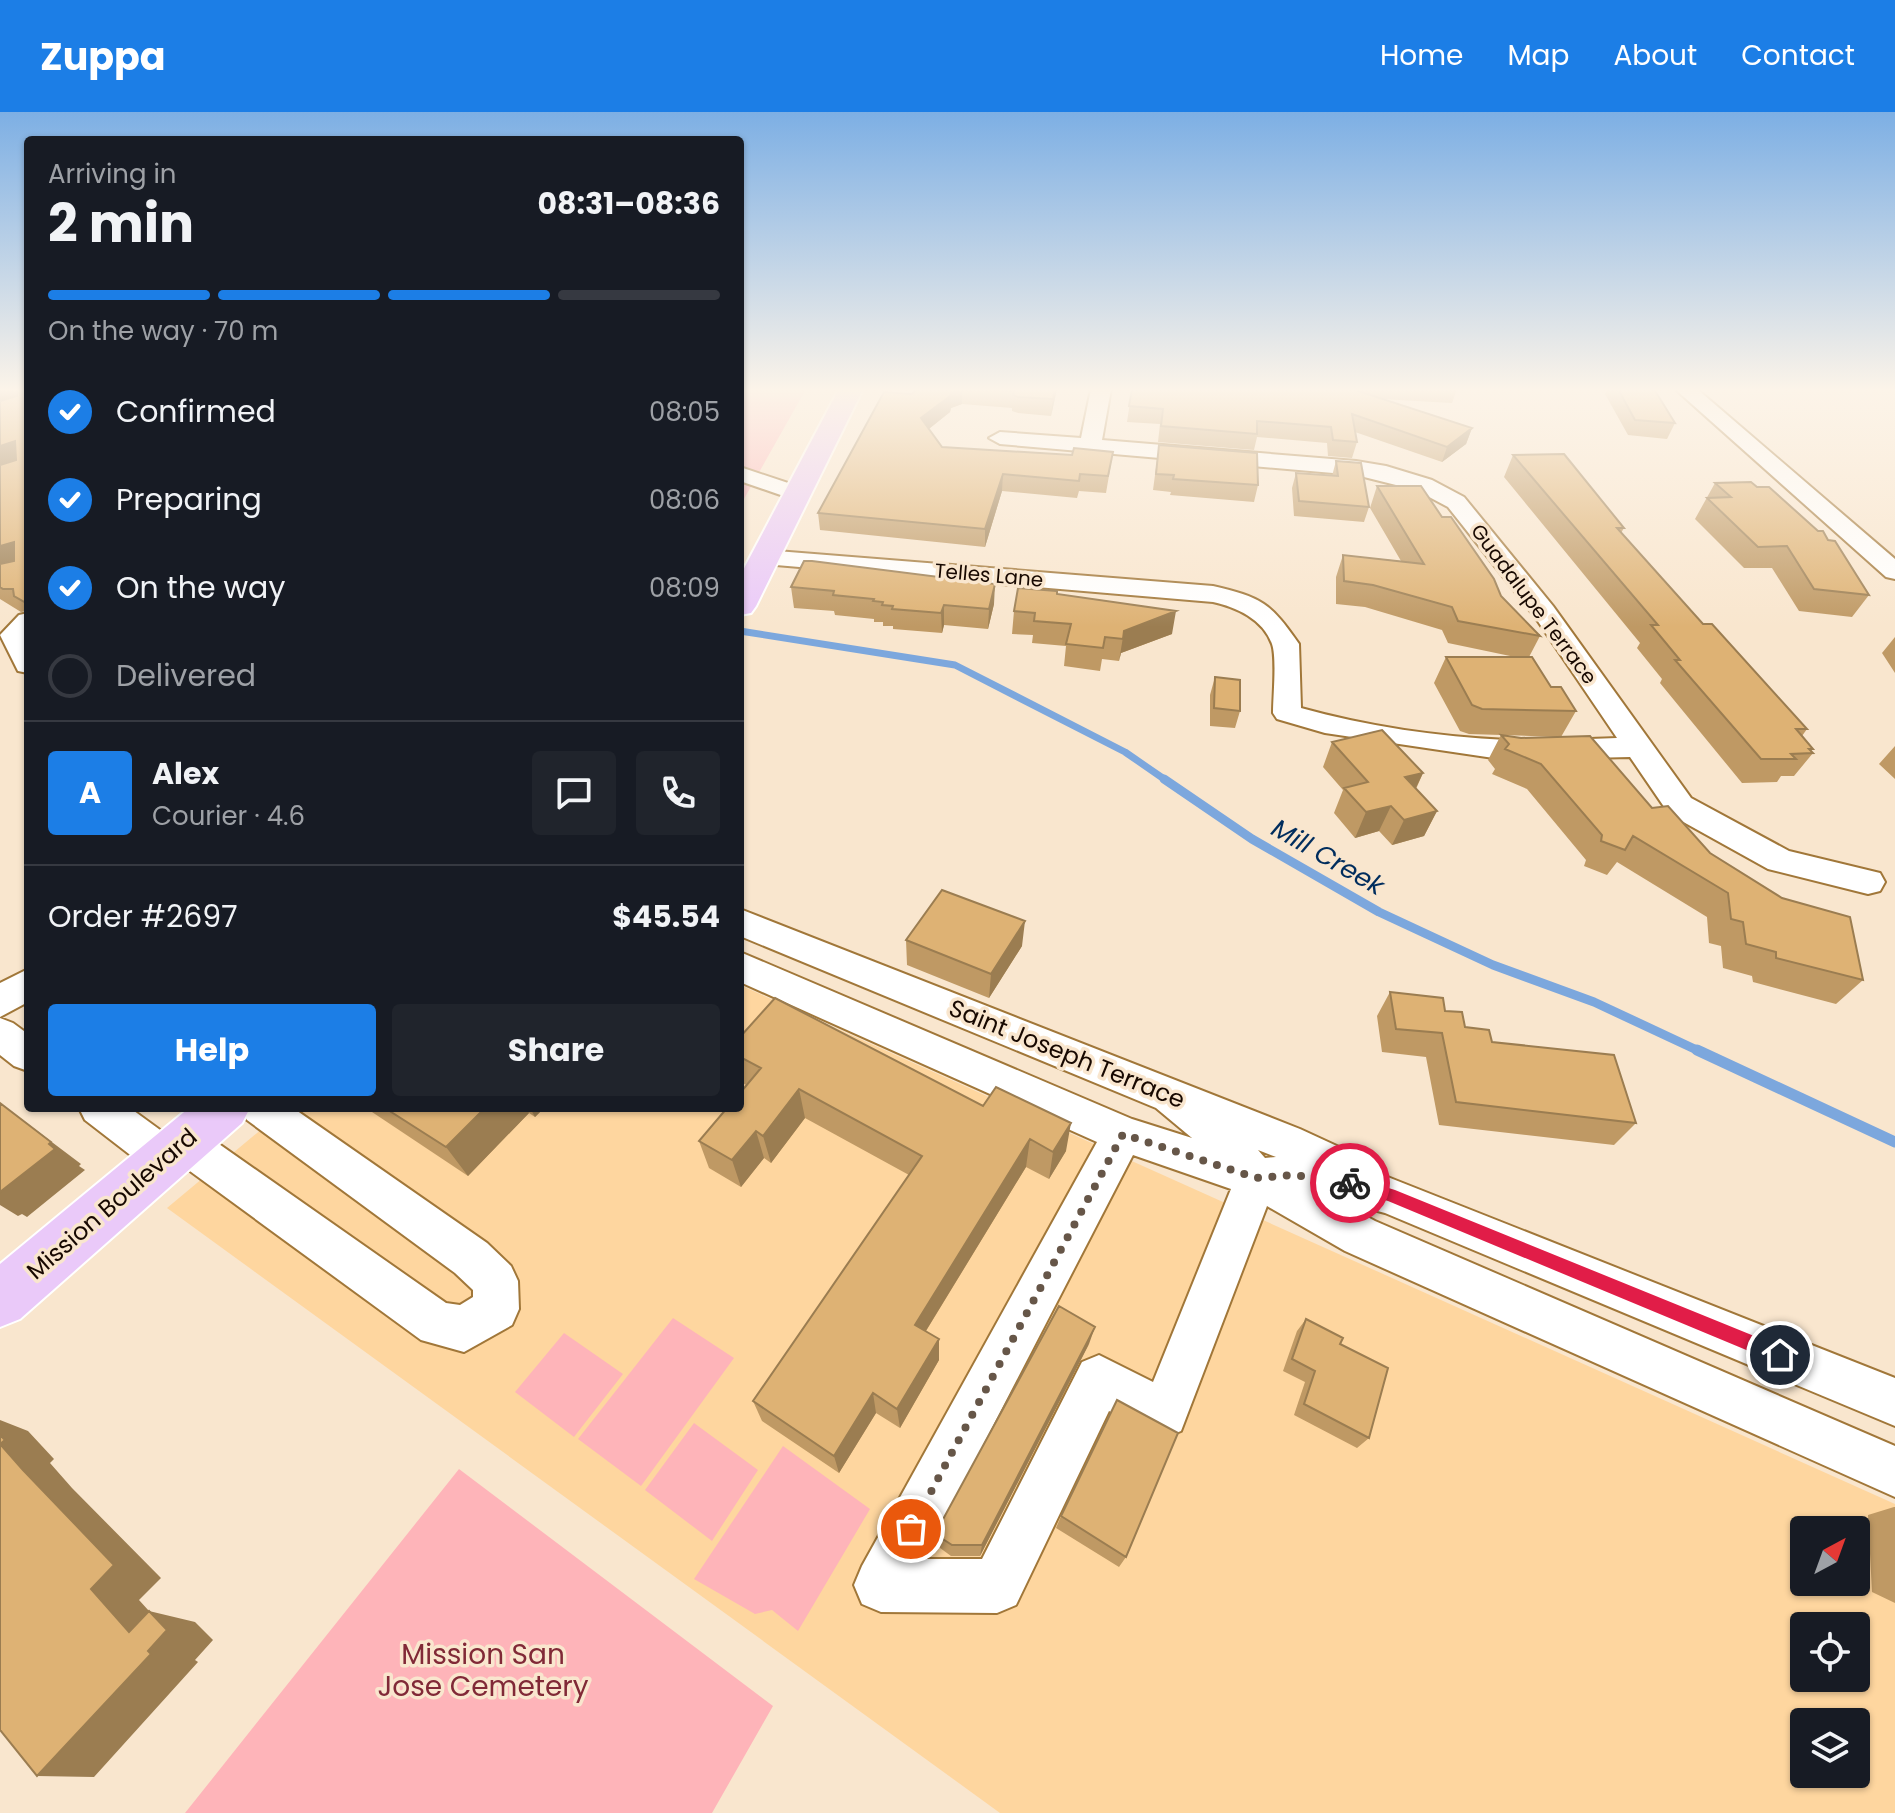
<!DOCTYPE html>
<html lang="en">
<head>
<meta charset="utf-8">
<style>
	:root { --surface:#171b24; --page:#20242c; --text:#f1f3f6; --muted:#9ea1a6; --line:#363941; --accent:#1c7ee6 }
	body { margin:0; font-family:Poppins,sans-serif; background:var(--page); color:var(--text); height:100vh; display:flex; flex-direction:column; font-size:30px; white-space:nowrap }
	* { box-sizing:border-box; margin:0 }
	p { font-size:26px; color:var(--muted) }
	.icon { flex:none; width:44px; height:44px; fill:none; stroke:currentColor; stroke-width:2; stroke-linecap:round; stroke-linejoin:round }
	.map { position:relative; flex:1; overflow:hidden }
	.sheet { position:absolute; left:24px; top:24px; width:720px; height:976px; display:flex; flex-direction:column; background:var(--surface); border-radius:8px; box-shadow:0 2px 6px #0004 }
	.sheet>* { flex:none }
	.needle { width:52px; rotate:41deg }
	.fabs { position:absolute; left:1790px; top:1404px; display:grid; gap:16px }
	.fabs a { display:grid; place-items:center; width:80px; height:80px; border-radius:8px; background:var(--surface); box-shadow:0 2px 6px #0004; font-size:40px }
	.pin { position:absolute; display:grid; place-items:center; width:68px; height:68px; color:#fff; margin:-34px; border:4px solid #fff; border-radius:50%; box-shadow:0 2px 8px #0007 }
	.courier { position:absolute; display:grid; place-items:center; width:80px; height:80px; margin:-40px; border:6px solid #e11d48; border-radius:50%; background:#fff; color:#222; box-shadow:0 2px 10px #0007 }
	.overview em { font-style:normal; font-weight:700 }
	.overview div { display:flex; flex-direction:column-reverse }
	.overview { display:flex; align-items:center; justify-content:space-between; height:136px; padding:0 24px }
	h1 { font-size:52px; font-weight:700; line-height:60px }
	.bar { display:grid; grid-template-columns:repeat(4,1fr); gap:12px 8px; align-content:center; height:96px; padding:0 24px }
	.bar i { height:10px; border-radius:6px; background:var(--line) }
	.bar .active { background:var(--accent) }
	.bar p { grid-column:span 4 }
	.line { display:flex; align-items:center; gap:20px; padding:0 24px; border-top:2px solid var(--line) }
	.line div { flex:1 }
	.round { display:grid; place-items:center; flex:none; width:84px; height:84px; border-radius:8px; background:var(--page) }
	ol { padding:0 24px; list-style:none }
	li { display:flex; align-items:center; gap:24px; height:88px }
	li p { margin-inline-start:auto }
	li .icon { padding:8px; border-radius:50%; background:var(--accent); color:#fff; stroke-width:4 }
	li:last-child { color:var(--muted) }
	li i { width:44px; height:44px; border:4px solid var(--line); border-radius:50% }
	.cta { display:flex; gap:16px; margin-top:auto; padding:16px 24px }
	.cta a { flex:1; height:92px; border-radius:8px; background:var(--accent); color:#fff; font-size:32px; font-weight:700; line-height:92px; text-align:center }
	.cta a+a { background:var(--page); color:var(--text) }
	header { display:flex; align-items:center; gap:48px; box-sizing:border-box; height:112px; padding:0 40px; background:var(--accent); color:#fff }
	header strong { font-size:38px }
	nav { display:flex; gap:44px; margin-inline-start:auto; font-size:28px }
	.map>svg:first-child { display:block }
	.built { fill:#fed69f; fill-rule:evenodd }
	.green { fill:#feb4b9 }
	.lines { fill:none; stroke-linecap:round; stroke-linejoin:round }
	.stream-far2 { stroke:#7ca7dd; stroke-width:7 }
	.stream-far1 { stroke:#7ca7dd; stroke-width:9 }
	.stream { stroke:#7ca7dd; stroke-width:11 }
	.minor-casing { stroke:#a17739; stroke-width:4 }
	.major-casing { stroke:#fff; stroke-width:4 }
	.minor { fill:#fff; fill-rule:evenodd }
	.major { fill:#eac9f9; fill-rule:evenodd }
	.wall { fill:#bf9964; fill-rule:evenodd }
	.shaded-wall { fill:#9b7d51 }
	.building { fill:#deb274; stroke:#9b7d51; stroke-width:2 }
	.route { fill:#e11d48 }
	.done { stroke:#665648; stroke-width:8; stroke-dasharray:0 14.4 }
	.labels { text-anchor:middle; stroke-width:7; stroke-linejoin:round; paint-order:stroke }
	.far-street-label { font-size:20px; fill:#170800; stroke:#f9e6ce }
	.street-label { font-size:24px; fill:#170800; stroke:#f9e6ce }
	.water-label { font-size:26px; font-style:italic; fill:#002d5d; stroke:#f9e6ce }
	.near-park-label { font-size:28px; fill:#812937; stroke:#f9e6ce }
</style>
</head>
<body>
<header>
<strong>Zuppa</strong>
<nav><a>Home</a><a>Map</a><a>About</a><a>Contact</a></nav>
</header>
<div class="map">
<svg width="1895" height="1701" viewBox="0 0 1895 1701">
	<rect width="100%" height="100%" fill="#f9e6ce"/>
	<path class="built" d="M740,873L1895,1392V1701H1000L167,1096L287,996H740ZM1804,1418H1856V1470H1804ZM1804,1514H1856V1566H1804ZM1804,1610H1856V1662H1804Z"/>
	<path class="green" d="M740,277H806L740,394Z
		M673,1206L734,1246L641,1374L578,1327Z
		M564,1221L623,1262L574,1325L515,1280Z
		M694,1311L758,1358L712,1429L645,1378Z
		M783,1334L870,1397L798,1519L772,1498L755,1502L694,1467Z
		M459,1357L773,1594L712,1701H185Z"/>
	<g class="lines">
		<path class="stream-far2" d="M740,519L955,553L1125,640L1167,669"/>
		<path class="stream-far1" d="M1164,667L1252,727L1379,800L1493,853L1594,890L1701,940"/>
		<path class="stream" d="M1697,938L1895,1030"/>
		<g class="minor-casing">
			<path id="minor" d="M1091,277H1111L1102,328L1356,349L1386,354L1432,368L1464,385L1553,494L1691,686L1789,739L1880,761L1885,770L1880,779L1868,782L1768,757L1669,702L1630,645L1507,648L1325,621L1277,607L1273,601C1273,584 1277,546 1272,532C1263,507 1236,495 1213,490L764,452L755,450L752,445L755,440L764,438L1213,474C1261,485 1271,491 1299,532L1301,596C1366,614 1439,625 1507,628C1543,630 1581,627 1617,626L1535,505L1448,395L1416,378L1356,363L1000,332L989,326L1000,320L1081,326Z
				M1675,277H1697L1895,447V467L1886,465Z
				M740,355L806,377L809,382L806,387L798,389L740,369Z
				M28,501V561L18,559L0,523L19,503Z
				M740,797L1300,1017L1365,1047L1370,1058L1895,1266V1314L1385,1101L1336,1088L1375,1109L1895,1334V1385L1345,1139L1267,1094L1181,1319L1164,1326L1109,1299L1016,1493L997,1501L881,1500L862,1492L854,1473L862,1454L1097,1030L740,870V840L1132,1007L1192,1026L1156,996L740,824ZM1258,1038L1276,1045L1265,1046ZM1133,1043L1231,1077L1153,1270L1099,1243L1082,1250L982,1447H924Z
				M28,857V890L0,905V871Z
				M0,906L13,911L28,922V959L14,954L0,943Z
				M79,996H130L167,1023L169,1018L184,1013L199,1018L446,1191L460,1193L473,1185V1178L455,1161L247,1008L241,996H293L487,1131L511,1154L518,1169L519,1197L512,1213L464,1240L421,1228L183,1054L181,1059L166,1065L151,1059L85,1008Z"/>
		</g>
		<g class="major-casing">
			<path id="major" d="M839,277H863L756,494L751,501L740,503V464Z
				M189,996H250L242,1011L20,1207L0,1215V1152Z"/>
		</g>
		<use href="#minor" class="minor"/>
		<use href="#major" class="major"/>
	</g>
	<path class="wall" d="M0,277H28V502L26,499L21,500L0,487Z
		M919,277H1057L1051,304L1018,301L1012,299V296L962,292L951,296L950,300L929,317L942,335L1072,343L1113,340L1106,381L1079,379L1077,386L1002,379L985,435L820,418L818,401Z
		M1132,277H1457L1452,291L1381,287L1472,316L1466,332L1442,350L1355,320L1357,330L1352,346L1328,344L1327,331L1257,325L1254,338L1158,330L1160,312L1127,310Z
		M1607,277H1654L1675,311L1667,327L1628,323L1605,282Z
		M1159,333L1258,373L1254,390L1170,383L1171,380L1153,378Z
		M1513,343L1624,416L1621,421L1703,512L1807,617L1802,624L1813,637L1811,639L1813,641L1794,664H1781L1777,670L1742,671L1660,571L1662,567L1637,536L1640,531L1504,365Z
		M1336,349L1369,395L1364,410L1294,404L1292,376L1296,361L1332,364Z
		M1715,371L1757,375L1828,428L1869,483L1852,505L1799,499L1772,456H1744L1695,407Z
		M1377,374L1442,405L1501,484L1540,524L1529,545L1551,575L1576,599L1561,625L1710,741L1863,868L1836,892L1753,870L1752,864L1723,856L1721,834L1709,831L1707,805L1617,750L1607,763L1584,754L1586,748L1527,677L1492,662L1495,657L1488,648L1501,623L1469,622L1460,619L1434,571L1446,545H1515L1448,531L1442,518L1365,495L1336,492V465L1343,443L1401,449L1370,396ZM1502,623L1559,625L1521,626Z
		M791,475L994,492L988,517L944,513L942,521L893,517V514H883V510H874V507L835,503L834,499L794,496Z
		M1057,482L1172,522L1121,541L1119,549L1102,547L1100,559L1064,554L1066,534L1032,531L1033,523L1012,522L1014,499Z
		M1895,525V561L1882,541Z
		M1215,565L1240,599L1235,616L1210,614V583Z
		M1332,630L1423,661L1416,677L1437,699L1424,724L1392,733L1379,719L1355,726L1334,701L1343,678L1323,655Z
		M1895,634V667L1879,652Z
		M906,828L1022,834L989,886L907,853Z
		M1390,880L1445,899L1465,915L1636,1011L1614,1033L1439,1013L1426,945L1382,940L1377,904Z
		M740,925L1066,1039L1049,1067L1026,1055L926,1219L939,1248L900,1316L876,1301L839,1361L762,1309L753,1289L909,1063L805,1006L771,1051L764,1046L741,1075L709,1056L699,1029L746,973L740,969Z
		M366,996H544L535,1005L529,1001L468,1064Z
		M1306,1207L1340,1232L1369,1326L1357,1336L1294,1303L1305,1270L1283,1259L1297,1219Z
		M1089,1232L980,1444H951L936,1433L935,1422Z
		M1894,1395H1895V1491L1872,1480L1868,1403Z
		M1061,1404L1126,1445L1119,1455L1056,1416Z"/>
	<path class="shaded-wall" d="M0,277H21L27,286L0,295Z
		M958,277H962V292L951,296L950,300L921,323V306L951,280Z
		M1055,277H1057L1051,304L1053,287Z
		M1472,316L1466,332L1442,350L1447,335Z
		M15,329L28,347L0,359V334Z
		M1003,362L1002,379L985,435V417Z
		M14,430L28,449L0,460V434Z
		M995,472L994,492L988,517L989,497Z
		M944,493V513L942,521L941,501Z
		M1176,499L1172,522L1121,541L1119,549L1124,519Z
		M1423,661L1411,686L1405,665Z
		M1391,694L1379,719L1355,726L1366,700Z
		M1437,699L1424,724L1392,733L1404,708Z
		M1025,809L1022,834L989,886L991,862Z
		M799,977L805,1006L771,1051L763,1024Z
		M0,991L81,1052L79,1054L85,1058L27,1105L22,1102L18,1104L0,1093Z
		M485,996H526L529,1001L468,1064L446,1035Z
		M530,996H544L535,1005Z
		M1071,1011L1066,1039L1049,1067L1053,1040Z
		M756,1019L764,1046L741,1075L732,1048Z
		M1030,1027L1026,1055L916,1235L915,1213Z
		M1095,1215L1089,1232L980,1444L982,1433Z
		M939,1227V1248L900,1316L897,1297Z
		M873,1281L876,1301L839,1361L834,1344Z
		M0,1308L28,1319L54,1347L50,1351L72,1376L161,1466L139,1488L149,1499L195,1510L213,1528L195,1548L198,1550L94,1665L37,1664L129,1520L91,1477L23,1358L0,1332Z"/>
	<path class="building" d="M17,277H28V492L14,484L13,477H3L0,475V452L14,449V430L0,434V353L16,348L15,329L0,334V289L17,284Z
		M919,277H958L951,280L950,284L921,306L942,335L1072,343L1074,336L1113,340L1108,364L1080,362L1079,369L1003,362L985,417L818,401L884,280L911,282Z
		M983,277H1055L1053,287L1018,285L1013,283L1014,279Z
		M1132,277H1352L1472,316L1447,335L1352,302L1357,330L1333,328L1331,315L1257,309V322L1161,314L1163,297L1129,294Z
		M1618,277H1654L1675,311L1635,308Z
		M1159,333L1257,341L1258,373L1173,367L1174,363L1156,362Z
		M1564,342L1624,416H1617L1703,512H1712L1807,617H1796L1813,637H1809L1813,641L1791,642L1796,647H1761L1675,548H1680L1651,513H1658L1513,343Z
		M1336,349L1361,351L1369,395L1299,389L1296,361L1338,364Z
		M1751,370L1757,375H1769L1818,419H1823L1828,428L1835,429L1869,483L1814,477L1787,434L1758,435L1707,386L1731,385L1715,371Z
		M1377,374H1421L1442,405H1451L1494,467L1501,484L1540,524L1458,509L1452,495L1373,473L1344,469L1343,443L1424,452Z
		M804,449H812L995,472L989,497L944,493L941,501L892,497L893,494L882,493L883,490L873,489L874,487L833,483L834,479L791,475Z
		M1018,476L1057,479V482L1176,499L1124,519L1123,527L1105,525L1103,536L1066,532L1071,512L1034,509L1035,501L1014,499Z
		M1446,545H1532L1551,575H1561L1576,599L1482,597L1472,593Z
		M1215,565L1240,568V599L1214,596Z
		M1382,618L1423,661L1405,665L1437,699L1404,708L1391,694L1366,700L1344,676L1368,670L1332,630Z
		M1501,623L1521,626L1590,624L1652,696L1668,694L1710,741L1782,786L1850,805L1863,868L1776,846V840L1746,832L1743,810L1731,807L1728,781L1633,724L1625,738L1601,729L1602,723L1541,652L1505,637L1509,632Z
		M942,778L1025,809L991,862L906,828Z
		M1390,880L1443,886L1445,899L1462,900L1465,915L1489,918L1492,930L1614,943L1636,1011L1456,990L1442,921L1396,917Z
		M775,886L983,994L996,975L1071,1011L1053,1040L1030,1027L915,1213L939,1227L897,1297L873,1281L834,1344L753,1289L922,1044L799,977L763,1024L756,1019L732,1048L699,1029L727,996H740V981L761,956L740,945V925Z
		M0,991L51,1030L49,1032L55,1037L0,1080Z
		M385,996H485L446,1035Z
		M1059,1194L1095,1215L982,1433H952L935,1422Z
		M1306,1207L1343,1226L1340,1232L1388,1256L1369,1326L1304,1292L1315,1259L1292,1247Z
		M1117,1288L1178,1321L1126,1445L1061,1404Z
		M0,1323L5,1328L0,1332Z
		M0,1332L23,1358L114,1453L91,1477L129,1520L149,1499L167,1518L148,1539L151,1542L37,1664L0,1618Z"/>
	<linearGradient id="sky" x2="0" y2="1"><stop stop-color="#7dafe4"/><stop offset="0.54" stop-color="#fcf4e9"/><stop offset="1" stop-color="#fcf4e9" stop-opacity="0"/></linearGradient>
	<rect width="1895" height="515" fill="url(#sky)"/>
	<path class="route" d="M1350,1064L1395,1078L1786,1237L1789,1243L1786,1249L1780,1252L1388,1089L1345,1076L1343,1071Z"/>
	<g class="lines">
		<path class="done" d="M911,1417L1123,1022L1256,1066L1294,1063L1350,1071"/>
	</g>
	<g class="labels">
		<g class="far-street-label">
			<text transform="translate(989 463) rotate(5)" y="7">Telles Lane</text>
			<text transform="translate(1534 492) rotate(53)" y="7">Guadalupe Terrace</text>
		</g>
		<g class="street-label">
			<text transform="translate(1067 942) rotate(22)" y="8">Saint Joseph Terrace</text>
			<text transform="translate(112 1092) rotate(-41)" y="8">Mission Boulevard</text>
		</g>
		<g class="water-label">
			<text transform="translate(1328 745) rotate(30)" y="9">Mill Creek</text>
		</g>
		<g class="near-park-label">
			<text x="483" y="1552">Mission San<tspan x="483" dy="32">Jose Cemetery</tspan></text>
		</g>
	</g>
</svg>
<div class="fabs">
<a><svg class="needle" viewBox="-14 -14 28 28"><path d="M0-13l5 13h-10z" fill="#e53935"/><path d="M0 13l5-13h-10z" fill="#9ea1a6"/></svg></a>
<a><svg class="icon" aria-label="locate" viewBox="0 0 24 24"><circle cx="12" cy="12" r="6"/><path d="M12 2v4M12 18v4M2 12h4M18 12h4"/></svg></a>
<a><svg class="icon" aria-label="layers" viewBox="0 0 24 24"><path d="M12 4l9 5-9 5-9-5zM3 14l9 5 9-5"/></svg></a>
</div>
<div class="pin" style="left:911px;top:1417px;background:#ea580c"><svg class="icon" aria-label="bag" viewBox="0 0 24 24"><path d="M5 8h14l-1 12H6zM9 8a3 3 0 0 1 6 0"/></svg></div>
<div class="pin" style="left:1780px;top:1243px;background:#1f2937"><svg class="icon" aria-label="home" viewBox="0 0 24 24"><path d="M3 11l9-7 9 7M6 9v11h12V9"/></svg></div>
<div class="courier" style="left:1350px;top:1071px"><svg class="icon" aria-label="bike" viewBox="0 0 24 24"><circle cx="6" cy="16" r="4"/><circle cx="18" cy="16" r="4"/><path d="M6 16l4-8h5l3 8M10 8l3 8H6M13 5h3"/></svg></div>
<section class="sheet">
<div class="overview"><div><h1>2 min</h1><p>Arriving in</p></div><em>08:31–08:36</em></div>
<div class="bar"><i class="active"></i><i class="active"></i><i class="active"></i><i></i><p>On the way · 70 m</p></div>
<ol>
<li><svg class="icon" aria-label="check" viewBox="0 0 24 24"><path d="M5 12l5 5 9-10"/></svg>Confirmed<p>08:05</p></li>
<li><svg class="icon" aria-label="check" viewBox="0 0 24 24"><path d="M5 12l5 5 9-10"/></svg>Preparing<p>08:06</p></li>
<li><svg class="icon" aria-label="check" viewBox="0 0 24 24"><path d="M5 12l5 5 9-10"/></svg>On the way<p>08:09</p></li>
<li><i></i>Delivered</li>
</ol>
<div class="line" style="height:144px"><b class="round" style="background:var(--accent);color:#fff">A</b><div><b>Alex</b><p>Courier · 4.6</p></div><a class="round"><svg class="icon" aria-label="chat" viewBox="0 0 24 24"><path d="M4 5h16v11H9l-5 4z"/></svg></a><a class="round"><svg class="icon" aria-label="phone" viewBox="0 0 24 24"><path d="M5 4h4l2 5-3 2q2 4 5 5l2-3 5 2v4C11 20 4 13 5 4z"/></svg></a></div>
<div class="line" style="height:104px"><div>Order #2697</div><b>$45.54</b></div>
<div class="cta"><a>Help</a><a>Share</a></div>
</section>
</div>
</body>
</html>
